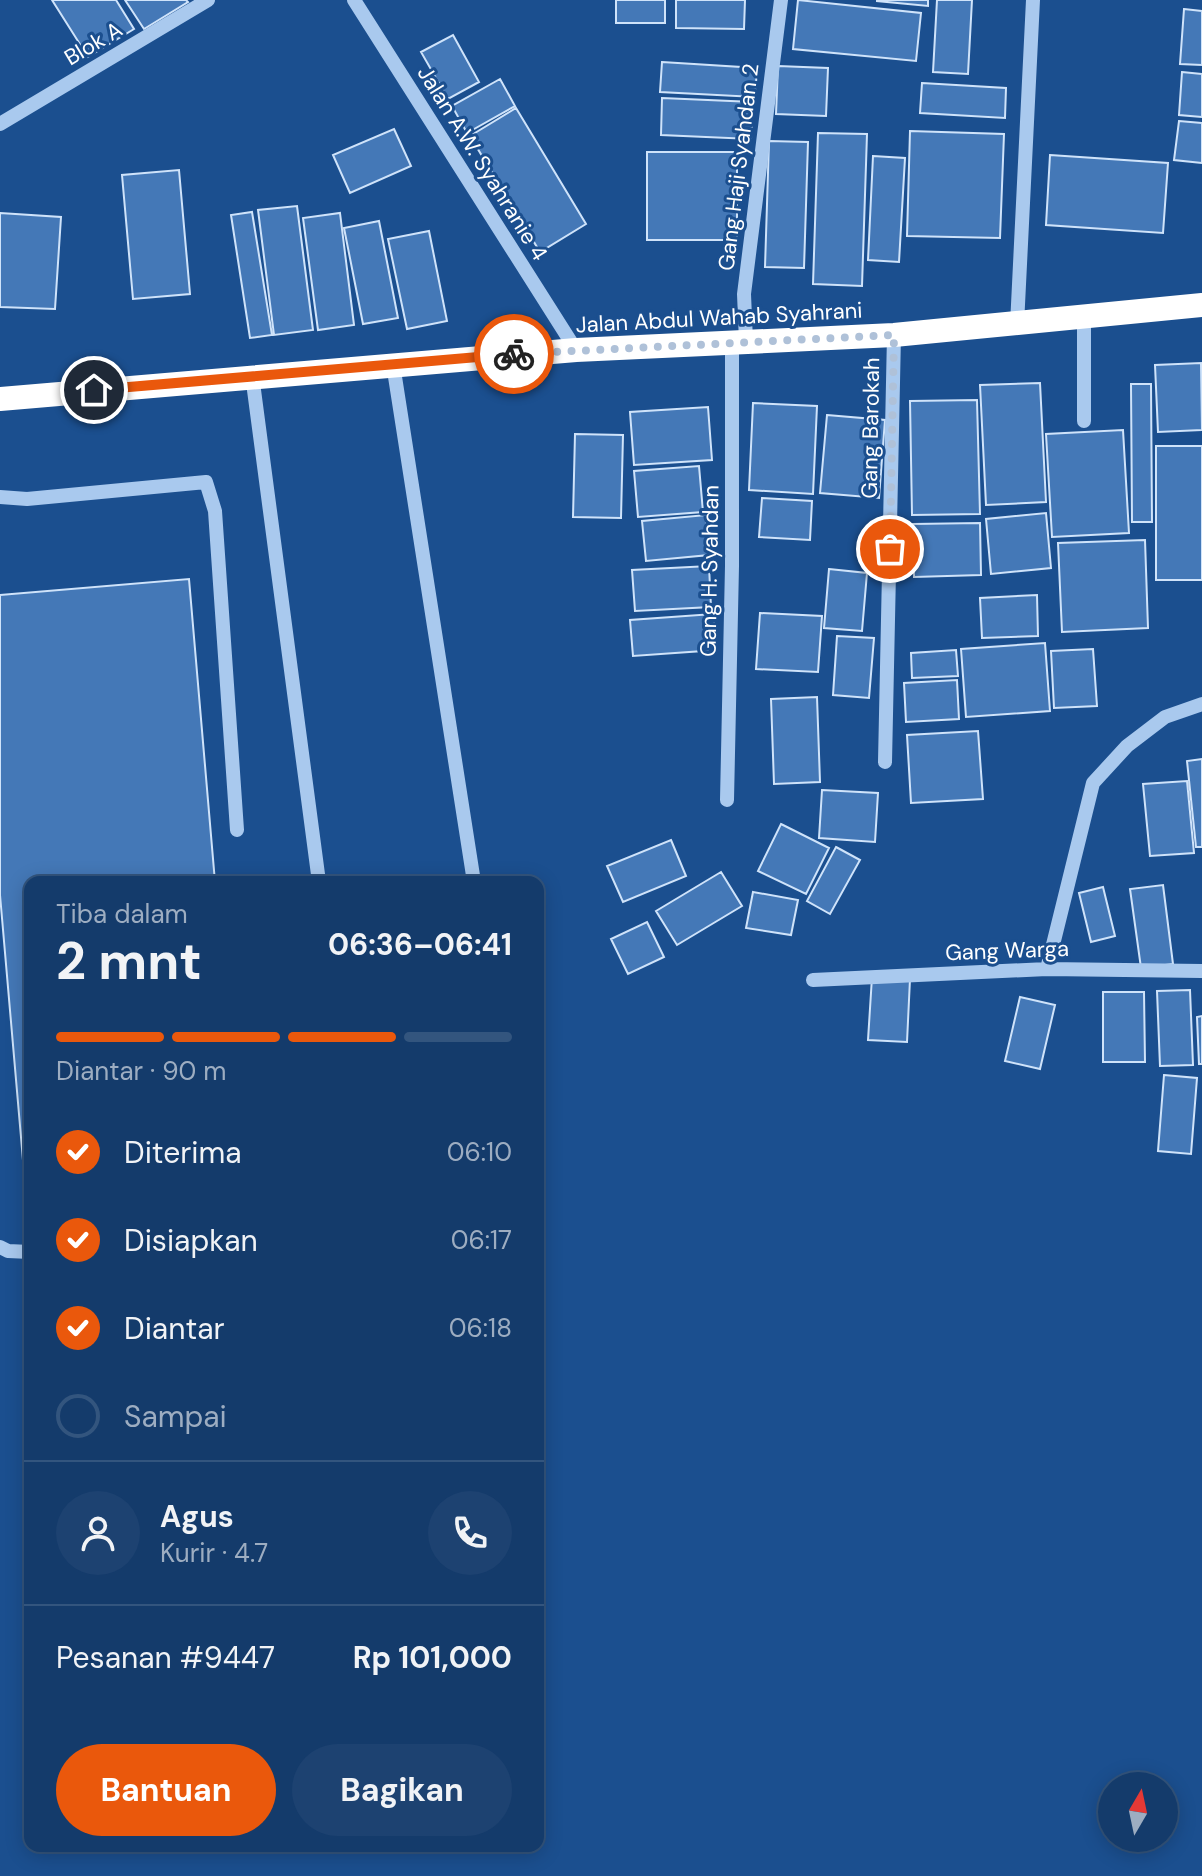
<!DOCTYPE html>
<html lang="id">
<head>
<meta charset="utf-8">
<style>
	:root { --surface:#143b6b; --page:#1d4271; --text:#f1f3f6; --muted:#9dadc1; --line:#33557e; --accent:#ea580c }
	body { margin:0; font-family:"DM Sans",sans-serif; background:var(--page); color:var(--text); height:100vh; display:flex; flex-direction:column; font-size:30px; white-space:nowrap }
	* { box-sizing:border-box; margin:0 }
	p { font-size:26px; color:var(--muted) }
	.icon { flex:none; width:44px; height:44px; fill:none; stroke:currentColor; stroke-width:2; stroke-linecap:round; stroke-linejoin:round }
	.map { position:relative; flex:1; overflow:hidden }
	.details { position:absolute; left:24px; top:876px; width:520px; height:976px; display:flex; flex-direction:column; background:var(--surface); border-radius:16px; box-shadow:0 4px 20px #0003,0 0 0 2px var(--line) }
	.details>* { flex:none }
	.needle { width:52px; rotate:9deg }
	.fabs { position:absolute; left:1098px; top:1772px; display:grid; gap:16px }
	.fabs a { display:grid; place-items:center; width:80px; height:80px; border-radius:50%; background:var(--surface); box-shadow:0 4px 20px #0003,0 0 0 2px var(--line); font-size:40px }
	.pin { position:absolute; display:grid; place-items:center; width:68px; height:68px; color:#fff; margin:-34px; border:4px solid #fff; border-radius:50%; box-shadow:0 2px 8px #0007 }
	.courier { position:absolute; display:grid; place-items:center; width:80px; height:80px; margin:-40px; border:6px solid #ea580c; border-radius:50%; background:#fff; color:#222; box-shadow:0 2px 10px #0007 }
	.overview em { font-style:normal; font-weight:700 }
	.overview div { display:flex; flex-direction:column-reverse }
	.overview { display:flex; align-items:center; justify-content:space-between; height:136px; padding:0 32px }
	h1 { font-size:52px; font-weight:700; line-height:60px }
	.bar { display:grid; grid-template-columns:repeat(4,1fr); gap:12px 8px; align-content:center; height:96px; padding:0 32px }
	.bar i { height:10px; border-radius:6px; background:var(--line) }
	.bar .current { background:var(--accent) }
	.bar p { grid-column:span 4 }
	.line { display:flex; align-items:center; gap:20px; padding:0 32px; border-top:2px solid var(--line) }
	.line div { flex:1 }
	.round { display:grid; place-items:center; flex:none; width:84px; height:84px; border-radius:42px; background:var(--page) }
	ol { padding:0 32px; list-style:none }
	li { display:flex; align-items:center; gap:24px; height:88px }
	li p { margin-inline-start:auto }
	li .icon { padding:8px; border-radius:50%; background:var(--accent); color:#fff; stroke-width:4 }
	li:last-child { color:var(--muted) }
	li i { width:44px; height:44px; border:4px solid var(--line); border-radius:50% }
	.primary-button { display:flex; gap:16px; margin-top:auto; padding:16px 32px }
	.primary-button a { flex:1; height:92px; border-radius:48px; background:var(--accent); color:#fff; font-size:32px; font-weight:700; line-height:92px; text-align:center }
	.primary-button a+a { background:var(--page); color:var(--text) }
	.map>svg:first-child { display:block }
	.building { fill:#4478b7; stroke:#cfe3fa; stroke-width:2 }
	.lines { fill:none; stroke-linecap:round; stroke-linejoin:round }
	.minor { stroke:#a9c9ee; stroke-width:14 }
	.highway { stroke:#fff; stroke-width:24 }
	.done { stroke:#afc1d8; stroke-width:8; stroke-dasharray:0 14.4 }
	.route { stroke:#ea580c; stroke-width:10 }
	.labels { text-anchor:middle; stroke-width:6; stroke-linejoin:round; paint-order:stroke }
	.street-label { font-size:22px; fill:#fff; stroke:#1b4f8f }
</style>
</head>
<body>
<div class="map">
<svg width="1202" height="1876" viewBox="0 0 1202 1876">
	<rect width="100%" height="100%" fill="#1b4f8f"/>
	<path class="building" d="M52,0H116L134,29L88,57Z
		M125,0H186L188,2L144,29Z
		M616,0H665V23H616Z
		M676,0H745L744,29L676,28Z
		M798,0L921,13L916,61L793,49Z
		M877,0H928V6L877,1Z
		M937,0H972L968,74L933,72Z
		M1184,9L1202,11V65L1180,64Z
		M453,35L479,82L448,99L421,52Z
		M662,62L757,68L755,97L660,92Z
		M778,66L828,68L826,116L776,114Z
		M1182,72L1202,74V117L1179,115Z
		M500,79L515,106L467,133L452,106Z
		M922,83L1006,88L1005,118L920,113Z
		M662,98L753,102L751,139L661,135Z
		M516,108L586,224L540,252L470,136Z
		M1179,121L1202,123V163L1174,160Z
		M394,129L411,166L350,193L333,155Z
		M910,131L1004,134L1000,238L907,236Z
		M818,133L867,134L862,286L813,284Z
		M769,141L808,142L804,268L765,267Z
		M647,152H737V240H647Z
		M1050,155L1168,163L1163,233L1046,225Z
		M873,156L905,158L899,262L868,260Z
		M179,170L190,294L133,299L122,175Z
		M297,206L313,330L274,335L258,210Z
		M252,212L272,335L250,338L231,215Z
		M0,213L61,217L55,309L0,307Z
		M340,213L354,325L318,330L303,218Z
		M379,221L398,318L363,324L344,228Z
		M429,231L447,321L407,329L388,239Z
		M1201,363L1202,430L1158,432L1155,365Z
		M1040,383L1046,502L986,505L980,385Z
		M1131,384H1151L1152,522H1132Z
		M977,400L980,514L912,515L910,401Z
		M753,403L817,406L813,494L749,490Z
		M708,407L712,460L634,465L630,412Z
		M827,415L885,420L879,498L820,493Z
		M1123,430L1129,533L1052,537L1046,434Z
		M575,434L623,435L621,518L573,517Z
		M1156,446H1202V580H1156Z
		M699,466L703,512L638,517L634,471Z
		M762,498L812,501L810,540L759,537Z
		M1046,513L1051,568L991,574L986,519Z
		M706,515L709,555L646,561L642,521Z
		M980,523L981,575L914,577L913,524Z
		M1145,540L1148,628L1062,632L1058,543Z
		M709,566L711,607L635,611L632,570Z
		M829,569L867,573L862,631L824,628Z
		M189,579L215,882H30L28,1218L0,895V595Z
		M1037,595L1038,636L982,638L980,598Z
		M760,613L822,616L818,672L756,669Z
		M713,614L717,650L633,656L630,620Z
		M837,636L874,638L869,698L833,695Z
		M1045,643L1050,711L966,717L961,649Z
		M1093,649L1097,706L1054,708L1051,651Z
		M956,650L958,676L912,678L911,653Z
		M957,680L959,719L906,722L904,683Z
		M817,697L820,782L774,784L771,699Z
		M978,731L983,799L911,803L907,735Z
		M1202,759V847H1196L1187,761Z
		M1187,781L1194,853L1150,856L1143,784Z
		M822,790L878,793L875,842L819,838Z
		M781,824L829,848L806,894L758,871Z
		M671,840L686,876L623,902L607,866Z
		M836,847L860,860L830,914L807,901Z
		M721,872L742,906L677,945L656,911Z
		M1163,885L1173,964L1141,968L1130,889Z
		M1103,887L1115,936L1091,942L1079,893Z
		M753,892L798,900L791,935L746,928Z
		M647,922L664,957L628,974L611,939Z
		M872,977L910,979L907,1042L868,1040Z
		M1190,990L1193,1065L1160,1066L1157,991Z
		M1103,992H1144L1145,1062H1103Z
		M1020,997L1055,1005L1040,1069L1005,1061Z
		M1202,1016V1064H1199L1197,1017Z
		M1164,1075L1197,1078L1191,1154L1158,1151Z"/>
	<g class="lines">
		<path class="minor" d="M354,0L576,350
			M0,124L208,0
			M1084,318V421
			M1017,325L1033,0
			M746,341L744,294L781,0
			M393,364L474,882
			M252,375L319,882
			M0,497L27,499L206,482L215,511L237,830
			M885,762L894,335
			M727,800L732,566V342
			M1047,969L1093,783L1127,746L1165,717L1202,704
			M813,980L1047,969L1202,971
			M0,1247L8,1251L30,1252"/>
		<path class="highway" d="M0,399L576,350L894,335L1202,305"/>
	</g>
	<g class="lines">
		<path class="done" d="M514,354L894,335L890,549"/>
		<path class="route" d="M94,390L514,354"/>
	</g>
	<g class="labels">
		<g class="street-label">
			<text transform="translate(93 43) rotate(-31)" y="8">Blok A</text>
			<text transform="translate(483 163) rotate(58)" y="8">Jalan A.W. Syahranie 4</text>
			<text transform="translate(738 167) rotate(-83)" y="8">Gang Haji Syahdan 2</text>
			<text transform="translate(719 317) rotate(-3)" y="8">Jalan Abdul Wahab Syahrani</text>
			<text transform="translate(870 428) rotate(-89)" y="8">Gang Barokah</text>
			<text transform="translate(709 571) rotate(-89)" y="8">Gang H. Syahdan</text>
			<text transform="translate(1007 950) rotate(-2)" y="8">Gang Warga</text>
		</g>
	</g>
</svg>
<div class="fabs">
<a><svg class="needle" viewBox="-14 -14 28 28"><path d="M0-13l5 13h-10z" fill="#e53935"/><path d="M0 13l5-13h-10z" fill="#9dadc1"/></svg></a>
</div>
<div class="pin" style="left:890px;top:549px;background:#ea580c"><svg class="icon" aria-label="bag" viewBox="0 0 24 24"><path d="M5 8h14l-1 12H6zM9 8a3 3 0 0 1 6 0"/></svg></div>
<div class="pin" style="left:94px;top:390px;background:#1f2937"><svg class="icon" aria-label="home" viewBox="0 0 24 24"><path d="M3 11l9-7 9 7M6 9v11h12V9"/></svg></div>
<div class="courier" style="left:514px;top:354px"><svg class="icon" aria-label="bike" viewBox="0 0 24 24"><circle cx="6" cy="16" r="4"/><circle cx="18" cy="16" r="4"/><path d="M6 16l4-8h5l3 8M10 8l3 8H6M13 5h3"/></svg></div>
<section class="details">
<div class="overview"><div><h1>2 mnt</h1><p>Tiba dalam</p></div><em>06:36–06:41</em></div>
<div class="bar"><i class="current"></i><i class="current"></i><i class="current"></i><i></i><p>Diantar · 90 m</p></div>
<ol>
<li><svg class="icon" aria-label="check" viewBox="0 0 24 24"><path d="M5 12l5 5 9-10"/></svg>Diterima<p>06:10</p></li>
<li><svg class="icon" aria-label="check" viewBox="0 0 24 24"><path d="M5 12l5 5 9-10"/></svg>Disiapkan<p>06:17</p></li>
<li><svg class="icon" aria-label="check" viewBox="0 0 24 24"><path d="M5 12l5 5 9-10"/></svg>Diantar<p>06:18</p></li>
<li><i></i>Sampai</li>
</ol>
<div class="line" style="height:144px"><a class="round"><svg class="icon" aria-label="person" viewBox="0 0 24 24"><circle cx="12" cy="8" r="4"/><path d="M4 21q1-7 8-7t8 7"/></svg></a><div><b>Agus</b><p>Kurir · 4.7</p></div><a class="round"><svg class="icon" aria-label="phone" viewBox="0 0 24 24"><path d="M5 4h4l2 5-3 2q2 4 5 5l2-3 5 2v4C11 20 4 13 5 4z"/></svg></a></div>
<div class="line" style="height:104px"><div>Pesanan #9447</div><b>Rp 101,000</b></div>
<div class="primary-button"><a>Bantuan</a><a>Bagikan</a></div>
</section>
</div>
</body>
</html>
